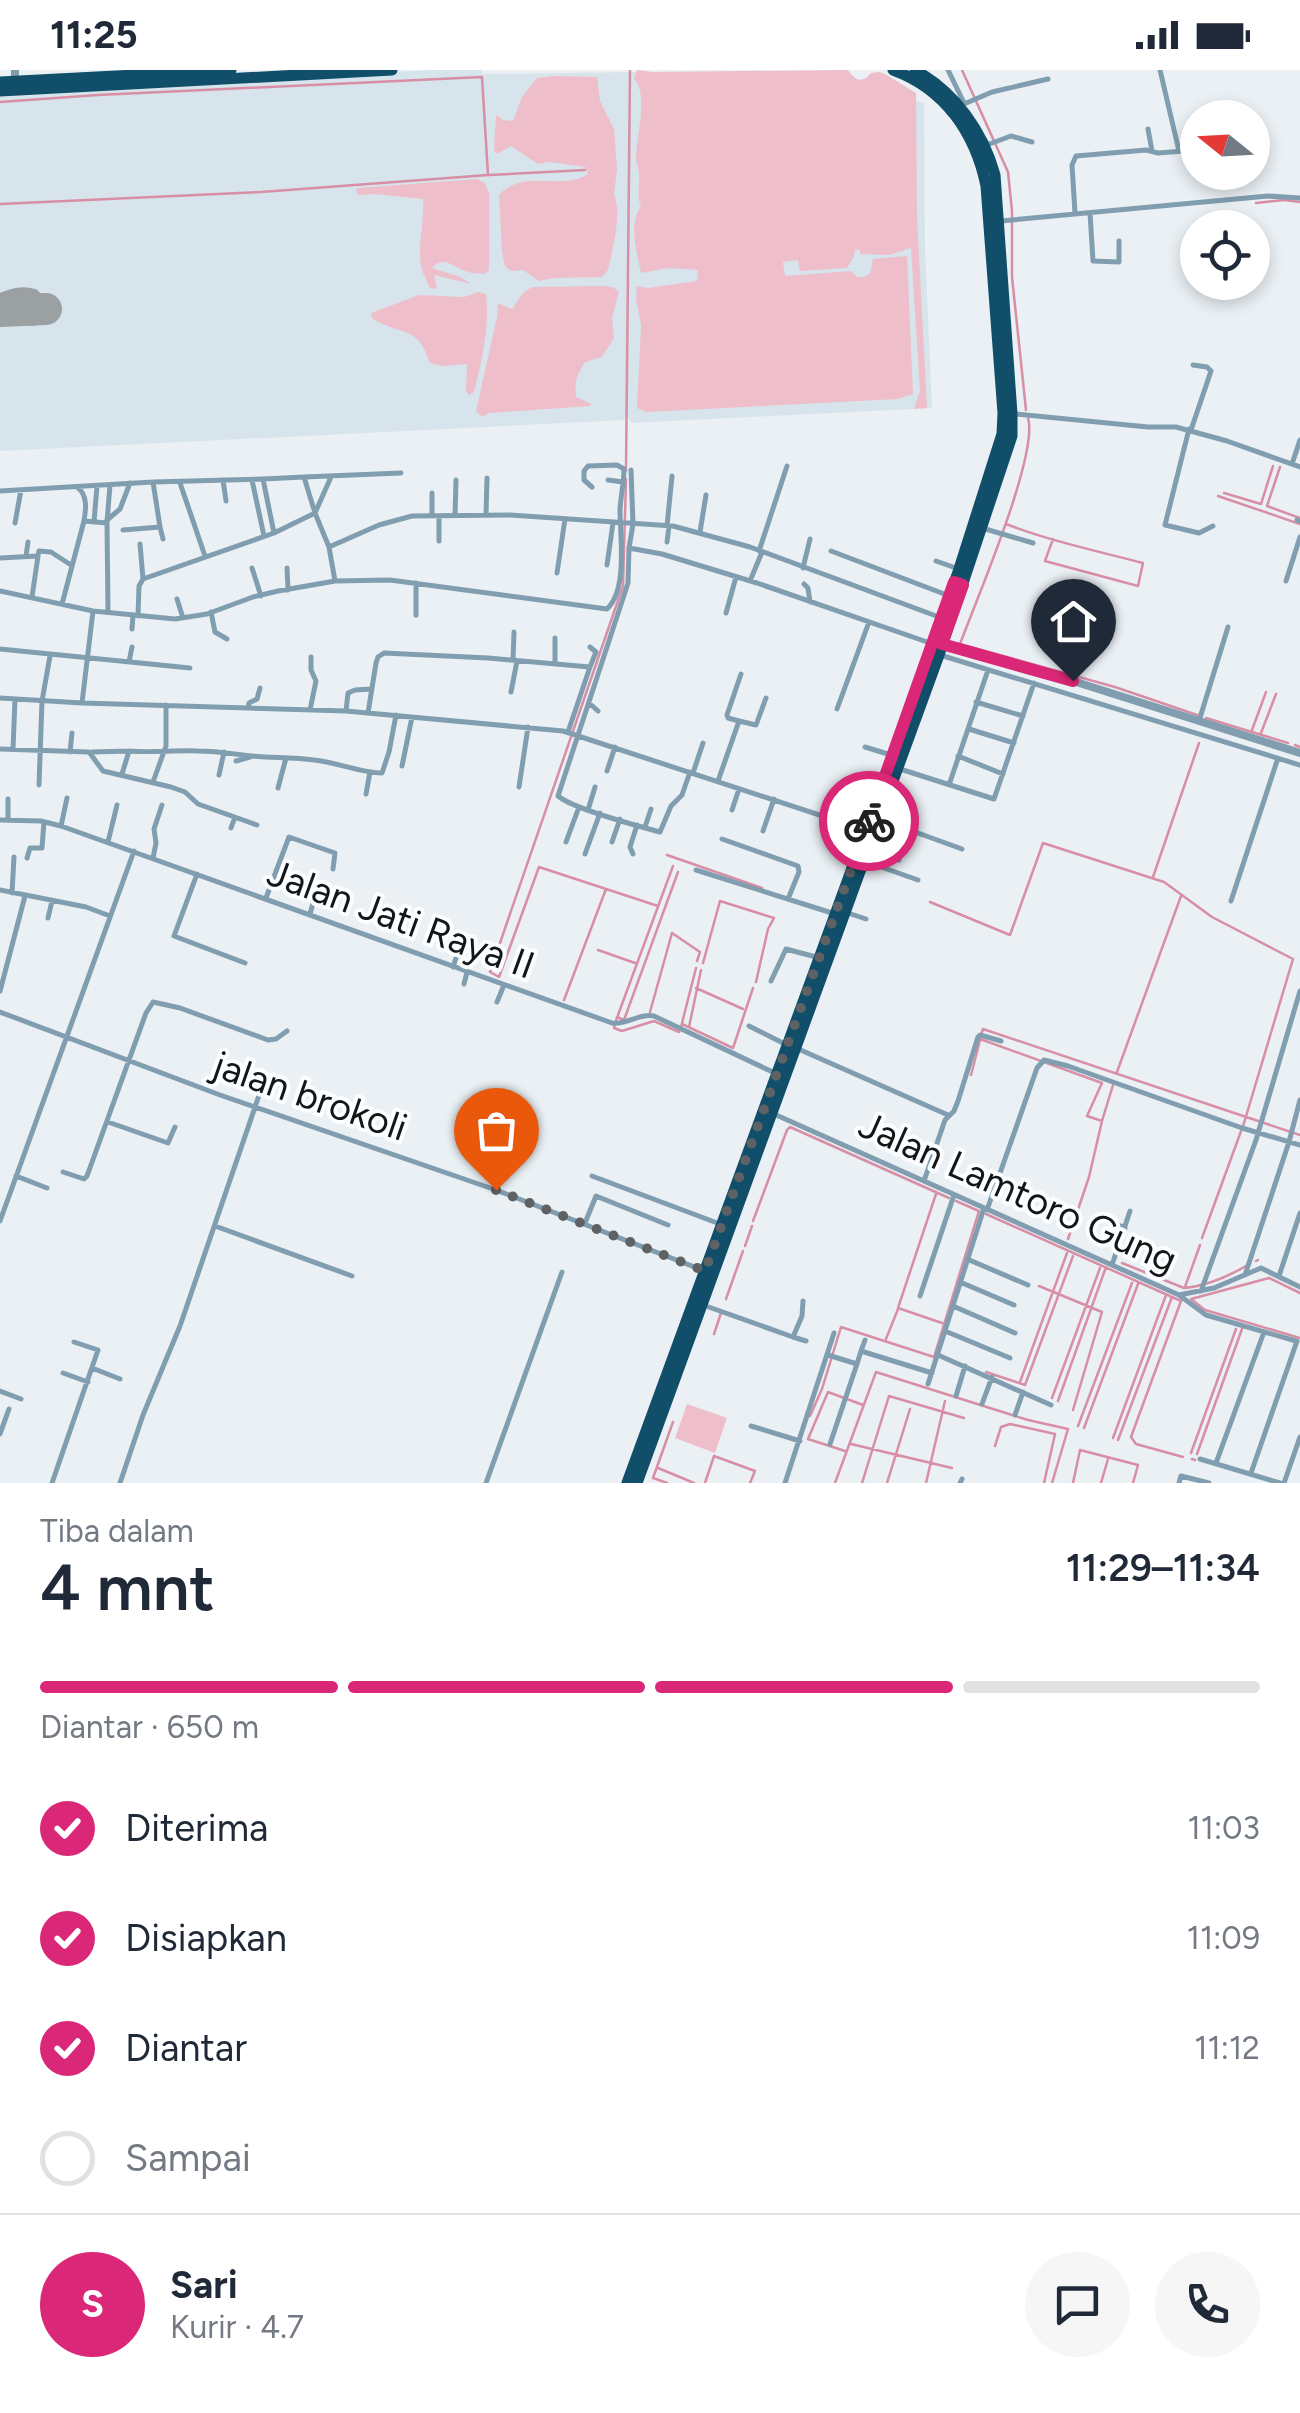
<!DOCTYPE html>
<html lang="id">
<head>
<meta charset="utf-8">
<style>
	:root { --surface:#fff; --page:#f6f6f7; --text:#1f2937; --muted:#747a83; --line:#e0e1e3; --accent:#db2777 }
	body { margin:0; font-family:Figtree,sans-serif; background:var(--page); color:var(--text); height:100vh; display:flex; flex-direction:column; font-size:38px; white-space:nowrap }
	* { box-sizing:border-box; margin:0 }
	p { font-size:32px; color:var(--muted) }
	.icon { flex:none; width:55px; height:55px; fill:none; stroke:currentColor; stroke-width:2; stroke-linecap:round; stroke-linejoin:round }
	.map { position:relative; height:1413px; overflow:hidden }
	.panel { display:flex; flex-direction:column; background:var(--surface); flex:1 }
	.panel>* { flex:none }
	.needle { width:65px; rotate:288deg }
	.buttons { position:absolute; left:1180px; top:30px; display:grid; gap:20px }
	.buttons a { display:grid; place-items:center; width:90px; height:90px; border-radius:50%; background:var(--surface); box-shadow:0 5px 15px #0003; font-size:50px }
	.pin { position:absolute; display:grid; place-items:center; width:85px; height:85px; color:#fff; margin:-102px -42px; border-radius:50% 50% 50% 0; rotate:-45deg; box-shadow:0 0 10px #0007 }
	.pin .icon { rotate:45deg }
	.courier { position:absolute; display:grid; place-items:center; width:100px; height:100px; margin:-50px; border:8px solid #db2777; border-radius:50%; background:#fff; color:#222; box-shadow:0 2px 12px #0007 }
	.summary em { font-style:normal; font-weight:600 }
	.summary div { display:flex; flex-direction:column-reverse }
	.summary { display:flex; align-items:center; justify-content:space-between; height:170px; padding:0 40px }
	h1 { font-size:65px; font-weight:600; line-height:75px }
	.bar { display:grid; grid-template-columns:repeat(4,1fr); gap:15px 10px; align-content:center; height:120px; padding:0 40px }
	.bar i { height:12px; border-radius:8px; background:var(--line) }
	.bar .active { background:var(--accent) }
	.bar p { grid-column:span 4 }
	.line { display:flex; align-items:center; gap:25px; padding:0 40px; border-top:2px solid var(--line) }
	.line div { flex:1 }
	.round { display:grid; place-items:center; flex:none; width:105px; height:105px; border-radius:52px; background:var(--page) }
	ol { padding:0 40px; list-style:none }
	li { display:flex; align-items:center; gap:30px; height:110px }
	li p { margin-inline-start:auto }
	li .icon { padding:10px; border-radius:50%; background:var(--accent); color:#fff; stroke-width:4 }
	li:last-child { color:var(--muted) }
	li i { width:55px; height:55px; border:5px solid var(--line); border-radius:50% }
	.status { display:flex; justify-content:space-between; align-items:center; height:70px; padding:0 50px; background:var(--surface); direction:ltr }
	.status svg { height:28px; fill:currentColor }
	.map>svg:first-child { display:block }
	.built { fill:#d7e4ec }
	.green { fill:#eebecb }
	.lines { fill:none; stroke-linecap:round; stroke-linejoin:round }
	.stream { stroke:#d88ea4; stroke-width:2.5 }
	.taxiway { stroke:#9ba0a2; stroke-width:12 }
	.runway { stroke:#9ba0a2; stroke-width:32 }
	.minor { stroke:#819eb0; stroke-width:5 }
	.tertiary { stroke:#819eb0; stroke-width:8 }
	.trunk { stroke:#104e6a; stroke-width:11 }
	.done { stroke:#5e6264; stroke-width:10; stroke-dasharray:0 18 }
	.route { stroke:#db2777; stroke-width:12 }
	.labels { text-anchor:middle; stroke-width:8; stroke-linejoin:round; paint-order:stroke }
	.street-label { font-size:38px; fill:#131516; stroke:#fbfdff }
</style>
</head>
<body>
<div class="status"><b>11:25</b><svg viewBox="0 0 49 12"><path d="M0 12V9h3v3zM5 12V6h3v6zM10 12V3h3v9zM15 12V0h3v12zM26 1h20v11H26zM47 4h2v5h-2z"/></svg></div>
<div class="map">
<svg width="1300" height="1413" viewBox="0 0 1300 1413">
	<rect width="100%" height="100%" fill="#eaf0f4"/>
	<path class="built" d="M432,0H481L482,4L639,2L850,13L924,33L925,180L932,338L631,353L629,348L626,347L624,350L0,381V24Z"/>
	<path class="green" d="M637,0L652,2L848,0C854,10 863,14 871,3L879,2L885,4L916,23L917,147L927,338L914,339L920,321L911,178L889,185L860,184V180L855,179L854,186L847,198L800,201L798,190L783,192L785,206L851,201C856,209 864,209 870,203L873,189L907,186L913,324L898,329L646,342L637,338L641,255L636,229L637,216L648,218L697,211L698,200L669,198L641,203C637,183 628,154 641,136C636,124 640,116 639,104C639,98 636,93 636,88C636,66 649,26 634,8Z
		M553,6L597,7L600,31L614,59L617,99L614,124C622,142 613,179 608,200L602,207L554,208L539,211L523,200L511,201L505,196L502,182L499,125C525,97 560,122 588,104L585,97L549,92L538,94L511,76L497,84L494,80L496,45L503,50L513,51L522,27L537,8Z
		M477,109L485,113L489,123V200L484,204C479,203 474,204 468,202C453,198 445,184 432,198L460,207L471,214L434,205L437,219L430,218C427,210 422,203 421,195C417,173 425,151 423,129L375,124L358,125L356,120L357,118Z
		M603,216L613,217L619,222L612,248L614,268L602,287L585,292C577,305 574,312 576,327L591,334L590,336L489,343L482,347L476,341L497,247L498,233L512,239L524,222L532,217Z
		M478,222L486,224C490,255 482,291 474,322L469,325L466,321L467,294L442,296L430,293C417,253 401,267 372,248L371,243L419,225L464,227Z
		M687,1334L727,1348L715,1383L675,1368Z"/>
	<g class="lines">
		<path class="stream" d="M962,0L1008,102L1012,141V207L1026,340
			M0,32L98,25L482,7L488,105L261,122L0,134
			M489,105L585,100
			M1256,133L1284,130L1300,132
			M1028,348C1039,384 976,531 960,574L1115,617L1197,645
			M1280,397L1267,436L1300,448
			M626,401L630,0
			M626,409L623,516L490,902L499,907L539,797L658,836
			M1224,423L1261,434L1273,396
			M1218,426L1300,454
			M1006,454C1050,471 1097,481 1143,493L1138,516L1045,491L1053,469
			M1206,648L1288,673
			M1252,660L1266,622
			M1261,663L1276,624
			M1295,675L1300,677
			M667,785L762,818
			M678,802L624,950L617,947L614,958L622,961L654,951L679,962L682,954L733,978L753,918
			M1153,807L1199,673
			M930,832L1010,865L1043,773L1164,812L1212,847L1293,889L1244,1053L1202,1168
			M598,880L635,893
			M703,893L720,831L774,848L768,859L756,912
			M696,918L743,939
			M564,930L606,819
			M650,942L672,863L700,882L697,891
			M618,945L673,796
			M682,953L696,898
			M689,957L701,900
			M982,962L983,959L1300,1065
			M980,969L1102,1013L1087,1046L1102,1051L1089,1107L1068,1169
			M1117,1002L1181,826
			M971,1005L980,970
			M1102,1051L1113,1015
			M936,1124L898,1238L942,1253
			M986,1144L1181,1231L1131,1367L1136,1374L1183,1387
			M753,1151L787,1060L790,1057L949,1128
			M745,1176L752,1156
			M1256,1191L1258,1190
			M1122,1193L1184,1218C1206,1216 1227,1207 1246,1196
			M1039,1216L1102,1242L1073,1340
			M1185,1217L1200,1175
			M1300,1223L1269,1208L1191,1229L1205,1240L1300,1268
			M726,1229L743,1181
			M714,1264L721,1243
			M886,1269L898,1239
			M986,1302L1025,1315L1073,1186
			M1020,1312L1067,1183
			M1052,1328L1100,1198
			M1058,1331L1106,1197
			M810,1346L822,1319L841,1257L934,1287L979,1141L956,1131
			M1078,1356L1132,1213
			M1084,1358L1138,1214
			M1113,1368L1166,1225
			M1118,1370L1172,1227
			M851,1374L952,1398
			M995,1376L1001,1357L1010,1354L1055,1364L1044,1413
			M845,1381L808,1369L828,1322L863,1335
			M1191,1383L1236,1259
			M1197,1384L1242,1259
			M1192,1389L1195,1390
			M658,1398L694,1413
			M667,1413L653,1408L673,1352
			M705,1413L714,1386L755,1401L750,1413
			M835,1413L876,1302L1028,1350L1068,1359L1052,1413
			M862,1413L889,1326L964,1348
			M887,1413L910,1339
			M926,1413L945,1331
			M1073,1413L1080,1380L1138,1395L1133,1413
			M1101,1413L1108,1389"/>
		<path class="taxiway" d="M0,229C12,225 21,221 34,225L42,236L39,246L32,250L23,249L15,240"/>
		<path class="runway" d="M0,241L46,239"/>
		<path class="minor" d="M948,0L964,33
			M1160,0L1179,81
			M964,34L992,22L1048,9
			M1148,59L1152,81
			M984,76L1011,66L1032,72
			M1075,143L1072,95L1076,86L1146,80L1158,83L1198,80
			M1090,143L1093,191L1119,192V171
			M1001,151L1268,126L1300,128
			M1015,344L1148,357H1176L1227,371L1300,397
			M1189,359L1165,455L1199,463L1213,456
			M1191,360L1211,301L1207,297L1193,295
			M1292,394L1300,370
			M631,400L633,454L629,478L628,513L558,726C573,739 638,756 660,762L671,736L682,725L690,702
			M304,407L401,403
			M223,410L226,431
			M252,410L264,466
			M608,410L623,412
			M180,413L205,486
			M77,417C88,425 86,439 84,451
			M0,421L153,412L262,409
			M432,423V445
			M486,445L487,408
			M439,446V471
			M455,446L456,410
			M107,450L120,439L130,413
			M1297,450L1300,451
			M94,452L97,416
			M107,452L110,415
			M15,453L21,420
			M667,456L672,406
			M160,457L163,469
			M982,458L1033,473
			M123,460L160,457L153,412
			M700,462L706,425
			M274,463L315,443L331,407
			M667,472L669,456
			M140,474L143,509
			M329,477L379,455L412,446L510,445L673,456L750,477L939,547
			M629,478L662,484L757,513L930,573
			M759,481L787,396
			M831,481L947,525
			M38,485L39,481L51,482L71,495
			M26,486L28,472
			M0,488L38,486L32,527
			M936,491L956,498
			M607,495L613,453
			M252,498L261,526
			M287,498L288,520
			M803,498L810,469
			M557,503L565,449
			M750,511L762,482
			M1286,511L1300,467
			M416,513V545
			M804,514L808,518L810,532
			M0,521L93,541L175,549L207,544L253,527L278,521L335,511L390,510L607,539C628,519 620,467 620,439C621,425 624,412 624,399L617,395L588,396L584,401V410L592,417
			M177,529L183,548
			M62,534L84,451L107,453L108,541
			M211,542L215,562L227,569
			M726,543L736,507
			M138,546L139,516L143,509L274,463L263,409L304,407L315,443L329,477L335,511
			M132,559L133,545
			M0,579L190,598
			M940,585L1300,695
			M513,590L514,562
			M129,592L132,577
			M555,594V568
			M590,597L596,582L590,577
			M511,622L517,591
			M0,628L82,633L346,641L563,661L865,760
			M976,632L1023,646
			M82,633L93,541
			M589,633L598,641
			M248,638L249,633L257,629L260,618
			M837,639L869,552
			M310,640L316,611L311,600V587
			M346,641L348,623L355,620L371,619
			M368,643L376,593L378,587L384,583L488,588L590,597L568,662
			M739,651L728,648L727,645L741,604
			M1199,651L1228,557
			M969,659L1014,673
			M865,677L891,685
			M0,679L89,682L103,701L171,717L185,722L198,734L257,755
			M13,679L15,629
			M70,682L72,663
			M92,682L129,681
			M958,686L1003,704
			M236,691L250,687
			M402,696L412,647
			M900,699L994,729L1034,613
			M607,701L615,677
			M693,703L703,673
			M122,704L129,681C152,683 175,680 198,681C216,681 234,684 252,686C272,688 293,687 314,690C336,692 361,703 382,703L389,682L396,645
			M219,705L224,682
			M718,711L739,651L756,655L766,628
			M153,712L166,676V635
			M39,715L42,631L50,586
			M949,715L988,600
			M519,717L528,657
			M278,718L286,688
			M366,724L370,702
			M588,740L595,717
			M732,740L739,719
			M0,750L41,751L61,756L612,953C627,955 639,943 654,946L777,1004
			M8,750V729
			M882,750L962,779
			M61,756L67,728
			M645,757L651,739
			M231,758L235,747
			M763,761L774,729
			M722,769L798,796L799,802L788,829
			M831,770L855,779
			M108,772L117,735
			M566,772L579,737
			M612,772L620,749
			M868,780L899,790
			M585,784L600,743
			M633,784L630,777L637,755
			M27,788L30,778H42L44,752
			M153,788L156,773L154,759L162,735
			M867,792L918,810
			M696,800L832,843
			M197,804L174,866L245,893
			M0,820L86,837L110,846
			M12,823L14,787
			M266,828L289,767L335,783L333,799
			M1231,831L1278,688
			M848,843L866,849
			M310,844L315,826
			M48,848L52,831
			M453,897L463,867
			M771,911L786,879L816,887
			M464,914L467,902
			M0,921L25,826
			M497,932L504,915
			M0,942L220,1025L496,1120L705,1201
			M749,956L785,974
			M796,978L948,1045
			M774,1044L1179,1225L1214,1218L1261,1198L1300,1217
			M108,1052L168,1073L175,1057
			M63,1102L84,1109L87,1106L146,943L153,932L180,938L268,970L276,969L287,961
			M16,1106L47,1118
			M592,1106L720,1154
			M924,1111L945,1050L954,1041L958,1031L978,967L980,965L1001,971
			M987,1140L1037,998L1044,990L1068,996L1242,1058L1300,1075
			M1098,1146L1125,1158
			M0,1151L134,781
			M585,1153L596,1126L668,1155
			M215,1156L352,1206
			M967,1189L1028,1215
			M1112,1195L1130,1141
			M1245,1205L1289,1072L1300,1030
			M1279,1206L1300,1143
			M960,1212L1014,1235
			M1201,1221L1256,1070L1300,921
			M1179,1225L1206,1245L1296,1271
			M920,1226L954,1125
			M703,1235L793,1267L802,1246L803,1231
			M953,1236L1015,1263
			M945,1261L1010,1288
			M793,1267L806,1271
			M865,1270L861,1281L932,1303
			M828,1285L857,1294L861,1281
			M938,1285L1051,1335
			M92,1298L120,1309
			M63,1303L88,1312
			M928,1314L984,1138
			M0,1321L21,1329
			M956,1326L965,1296
			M982,1334L992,1307
			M1015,1345L1023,1322
			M751,1356L800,1371
			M0,1364L9,1339
			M830,1374L857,1294
			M1200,1389L1280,1413
			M1216,1393L1264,1262
			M1251,1403L1297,1271
			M52,1413L98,1280L74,1272
			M120,1413L143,1345L180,1256L266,1005
			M486,1413L562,1202
			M785,1413L834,1263
			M960,1413L962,1409
			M1179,1413L1181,1406L1209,1413
			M1284,1413L1300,1367"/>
		<path class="tertiary" d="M15,0V10
			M943,575L1073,611L1300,683"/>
		<path class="trunk" d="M0,12L231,0
			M0,21L392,0
			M627,1413L893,686L959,499L1002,364L1003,343L986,116C975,63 945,19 893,0
			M637,1413L939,585L1012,366V344L995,105C983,61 955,22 915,0"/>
	</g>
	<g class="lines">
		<path class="done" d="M496,1120L705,1201L869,751"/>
		<path class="route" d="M869,751L954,512L963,515L942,574L1073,611"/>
	</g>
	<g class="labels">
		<g class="street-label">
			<text transform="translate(401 849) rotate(20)" y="13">Jalan Jati Raya II</text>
			<text transform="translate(310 1026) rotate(19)" y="13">jalan brokoli</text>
			<text transform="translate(1018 1122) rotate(24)" y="13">Jalan Lamtoro Gung</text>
		</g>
	</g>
</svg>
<div class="buttons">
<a><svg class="needle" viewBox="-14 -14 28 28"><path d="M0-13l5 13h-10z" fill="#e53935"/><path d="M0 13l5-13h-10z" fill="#747a83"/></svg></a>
<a><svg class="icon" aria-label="locate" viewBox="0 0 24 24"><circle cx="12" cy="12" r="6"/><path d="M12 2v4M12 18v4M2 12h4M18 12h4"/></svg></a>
</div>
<div class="pin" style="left:496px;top:1120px;background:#ea580c"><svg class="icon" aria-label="bag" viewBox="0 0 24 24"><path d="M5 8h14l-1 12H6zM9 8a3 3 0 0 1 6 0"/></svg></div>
<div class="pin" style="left:1073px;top:611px;background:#1f2937"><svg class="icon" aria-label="home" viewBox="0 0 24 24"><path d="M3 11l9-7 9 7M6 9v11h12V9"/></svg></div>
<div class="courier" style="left:869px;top:751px"><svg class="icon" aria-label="bike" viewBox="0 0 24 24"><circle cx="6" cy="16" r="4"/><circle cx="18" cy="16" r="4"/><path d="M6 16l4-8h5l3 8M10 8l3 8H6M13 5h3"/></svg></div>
</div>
<section class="panel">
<div class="summary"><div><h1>4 mnt</h1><p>Tiba dalam</p></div><em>11:29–11:34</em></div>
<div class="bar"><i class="active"></i><i class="active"></i><i class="active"></i><i></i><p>Diantar · 650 m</p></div>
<ol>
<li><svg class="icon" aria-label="check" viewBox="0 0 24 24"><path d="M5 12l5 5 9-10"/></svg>Diterima<p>11:03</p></li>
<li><svg class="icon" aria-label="check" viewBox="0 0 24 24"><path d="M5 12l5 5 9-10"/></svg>Disiapkan<p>11:09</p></li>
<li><svg class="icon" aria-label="check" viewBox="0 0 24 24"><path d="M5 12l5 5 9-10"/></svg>Diantar<p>11:12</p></li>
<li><i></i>Sampai</li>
</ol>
<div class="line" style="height:180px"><b class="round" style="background:var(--accent);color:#fff">S</b><div><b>Sari</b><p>Kurir · 4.7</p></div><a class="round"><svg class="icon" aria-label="chat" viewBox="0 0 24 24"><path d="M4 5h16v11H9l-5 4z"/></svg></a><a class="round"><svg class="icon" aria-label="phone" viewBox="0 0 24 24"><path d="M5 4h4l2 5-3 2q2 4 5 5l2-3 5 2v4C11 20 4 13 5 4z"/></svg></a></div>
</section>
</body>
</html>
